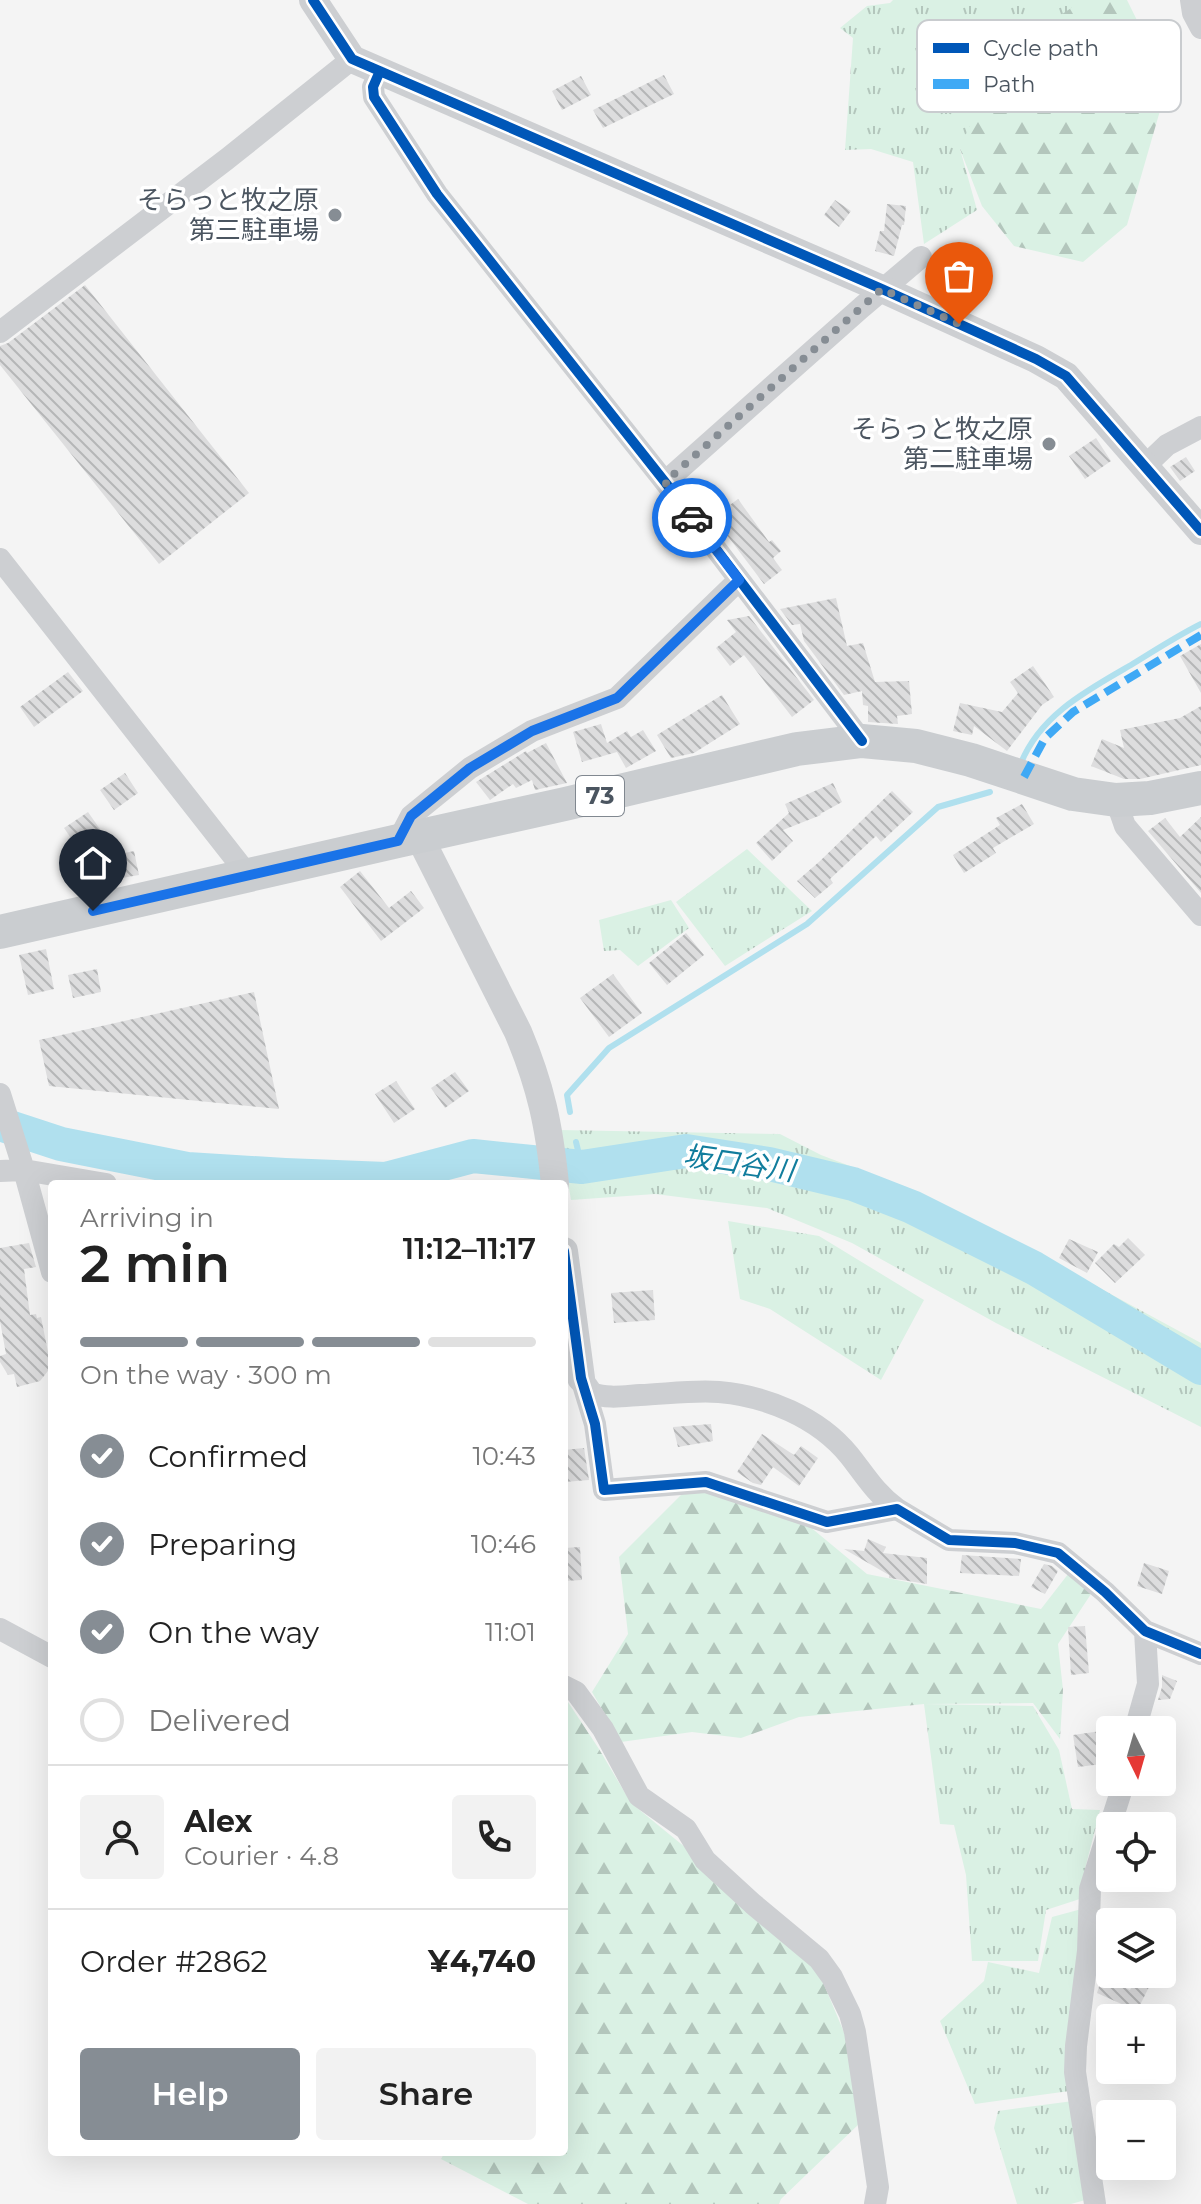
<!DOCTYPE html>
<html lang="en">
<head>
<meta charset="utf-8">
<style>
	:root { --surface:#fff; --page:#f2f2f2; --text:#222; --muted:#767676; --line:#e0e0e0; --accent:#868d94 }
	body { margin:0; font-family:Montserrat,"Noto Sans JP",sans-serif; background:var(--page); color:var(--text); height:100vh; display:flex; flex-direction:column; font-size:30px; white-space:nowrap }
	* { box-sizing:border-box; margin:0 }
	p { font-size:26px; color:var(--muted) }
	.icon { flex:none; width:44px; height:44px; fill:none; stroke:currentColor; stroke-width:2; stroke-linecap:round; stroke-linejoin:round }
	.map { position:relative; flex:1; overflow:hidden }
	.details { position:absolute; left:48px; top:1180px; width:520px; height:976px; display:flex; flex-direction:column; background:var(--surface); border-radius:8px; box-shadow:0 8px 32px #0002 }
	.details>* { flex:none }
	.needle { width:52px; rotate:175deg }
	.fabs { position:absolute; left:1096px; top:1716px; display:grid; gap:16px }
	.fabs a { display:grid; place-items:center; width:80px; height:80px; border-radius:8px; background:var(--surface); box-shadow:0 8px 32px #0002; font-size:40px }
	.pin { position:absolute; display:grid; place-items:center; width:68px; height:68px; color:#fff; margin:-82px -34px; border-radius:50% 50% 50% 0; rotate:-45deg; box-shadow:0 0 8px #0007 }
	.pin .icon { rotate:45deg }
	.courier { position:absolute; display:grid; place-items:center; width:80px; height:80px; margin:-40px; border:6px solid #1a73e8; border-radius:50%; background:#fff; color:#222; box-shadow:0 2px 10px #0007 }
	.summary em { font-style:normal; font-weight:600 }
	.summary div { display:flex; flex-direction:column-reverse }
	.summary { display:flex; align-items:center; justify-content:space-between; height:136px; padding:0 32px }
	h1 { font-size:52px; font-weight:600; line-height:60px }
	.bar { display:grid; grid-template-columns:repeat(4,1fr); gap:12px 8px; align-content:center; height:96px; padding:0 32px }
	.bar i { height:10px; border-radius:6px; background:var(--line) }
	.bar .current { background:var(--accent) }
	.bar p { grid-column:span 4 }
	.line { display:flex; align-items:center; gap:20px; padding:0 32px; border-top:2px solid var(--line) }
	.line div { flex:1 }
	.round { display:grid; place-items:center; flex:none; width:84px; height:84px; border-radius:8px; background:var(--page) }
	ol { padding:0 32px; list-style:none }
	li { display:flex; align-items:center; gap:24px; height:88px }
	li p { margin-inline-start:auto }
	li .icon { padding:8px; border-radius:50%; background:var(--accent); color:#fff; stroke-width:4 }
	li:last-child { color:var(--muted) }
	li i { width:44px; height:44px; border:4px solid var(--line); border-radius:50% }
	.primary-button { display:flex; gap:16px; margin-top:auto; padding:16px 32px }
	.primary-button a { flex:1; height:92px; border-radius:8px; background:var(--accent); color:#fff; font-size:32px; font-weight:600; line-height:92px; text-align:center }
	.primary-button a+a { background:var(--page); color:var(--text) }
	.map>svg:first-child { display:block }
	.grass { fill:url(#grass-tufts) }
	.forest { fill:url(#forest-firs) }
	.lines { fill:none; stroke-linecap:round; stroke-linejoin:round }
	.stream { stroke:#b0e0ee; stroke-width:6 }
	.river { stroke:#b0e0ee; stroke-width:34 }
	.building { fill:url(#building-back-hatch) }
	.minor { stroke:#cdcfd2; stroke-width:22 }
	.tertiary { stroke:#cdcfd2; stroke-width:28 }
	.primary { stroke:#cacdd0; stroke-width:34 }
	.quiet { stroke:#3fa9f5; stroke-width:8; stroke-dasharray:16 8; stroke-linecap:butt }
	.cycleway-casing { stroke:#fff; stroke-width:15 }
	.cycleway { stroke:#0057b8; stroke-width:10 }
	.done { stroke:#868d94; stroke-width:8; stroke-dasharray:0 14.4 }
	.route { stroke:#1a73e8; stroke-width:10 }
	.poi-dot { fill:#868d94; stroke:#fff; stroke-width:3 }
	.labels { text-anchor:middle; stroke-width:7; stroke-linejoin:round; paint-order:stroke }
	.shield { fill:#fff; stroke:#818890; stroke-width:2 }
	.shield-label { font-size:24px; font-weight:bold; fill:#4b5560 }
	.poi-label { font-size:26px; fill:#4b5560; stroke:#fff; text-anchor:end }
	.water-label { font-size:28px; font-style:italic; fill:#117d9d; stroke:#fff }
	.key { fill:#fff; stroke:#c9cccf; stroke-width:2 }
	.key-label { font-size:22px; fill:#4b5560 }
</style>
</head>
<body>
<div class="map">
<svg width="1201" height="2204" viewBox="0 0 1201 2204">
	<defs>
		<pattern id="grass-tufts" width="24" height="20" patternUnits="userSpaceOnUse" patternTransform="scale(2)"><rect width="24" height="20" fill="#daf1e4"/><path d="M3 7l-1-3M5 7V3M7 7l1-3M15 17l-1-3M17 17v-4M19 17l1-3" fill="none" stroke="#b3c6bc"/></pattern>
		<pattern id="forest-firs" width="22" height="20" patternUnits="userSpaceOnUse" patternTransform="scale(2)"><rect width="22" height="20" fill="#daf1e4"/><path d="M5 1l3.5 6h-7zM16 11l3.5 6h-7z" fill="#b3c6bc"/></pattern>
		<pattern id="building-back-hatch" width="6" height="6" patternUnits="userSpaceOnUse" patternTransform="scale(2)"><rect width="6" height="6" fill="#ddddde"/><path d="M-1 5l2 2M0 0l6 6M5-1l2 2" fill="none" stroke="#b5b6b7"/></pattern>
	</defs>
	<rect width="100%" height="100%" fill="#f4f4f4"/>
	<path class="grass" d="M893,0H1086L960,149L977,210L924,244L913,162L871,149L845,150L853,38L840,28L867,6L890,3Z
		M747,849L812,911L725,966L676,902Z
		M671,900L689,928L638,966L620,950L604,951L599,920Z
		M559,1130L780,1134L821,1155L916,1191L998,1233L1201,1343V1427L996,1323L852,1243L767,1208L655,1194L571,1200Z
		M728,1221L819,1236L924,1300L881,1380L770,1309L740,1299Z
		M924,1704L1033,1706L1059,1750L1072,1809L1100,1810L1083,1877L1089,1896L1046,1910L1038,1961H972L966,1875L954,1825L940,1824Z
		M1089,1907L1077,2090L975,2104L940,2021L984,1981L988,1962L1039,1973L1052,1917Z
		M1073,2101L1089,2199L1071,2204H1017L994,2128L998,2111Z"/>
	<path class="forest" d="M1083,0H1127L1168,83L1127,225L1083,262L1014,246L982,206L960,149L997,58Z
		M693,1483L803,1521L867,1574L1041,1609L1072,1569L1093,1591L1058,1644L1063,1690L1060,1739L1033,1703L924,1704L799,1717L741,1738L692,1732L621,1742L592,1692L628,1634L619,1557Z
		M564,1696L599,1749L631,1803L691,1852L818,1970L848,2042L860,2123L781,2199L779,2204H528L441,2159L445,2152H564Z"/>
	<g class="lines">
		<path class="stream" d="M1021,763C1041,714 1088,690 1131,665C1154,651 1177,636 1201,624
			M570,1112L567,1095L609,1048L807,924L938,807L990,792
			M576,1142L582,1167"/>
		<path class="river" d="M0,1124L61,1144L187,1169L285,1175L386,1179L473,1156L582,1167L686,1151L769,1164L853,1184L912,1207L1034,1268L1201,1368"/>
	</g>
	<path class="building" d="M664,75L674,94L603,128L593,110Z
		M581,76L591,95L562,110L552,91Z
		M835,200L851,211L839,227L824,215Z
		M887,204L906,206L904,225H902L894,256L875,251L880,231H884Z
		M85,285L249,493L159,564L0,365V346L8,343Z
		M1096,438L1111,461L1085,479L1069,456Z
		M1186,457L1195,471L1180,481L1170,467Z
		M738,499L769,542L772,540L781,551L773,558L782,570L764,584L723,530L720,532L711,519Z
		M836,598L847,646L863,643L875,682L909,681L912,714L897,716L898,724L868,722V706L863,705L862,691L844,695L804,641L800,624L792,625L780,609Z
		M749,616L814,700L792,717L744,655L730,666L716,648L736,632L727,620Z
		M1201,644V693L1180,656Z
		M1033,666L1054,697L1042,705L1007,751L974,726L972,735L953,731L960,703L1002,712L1018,693L1010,682Z
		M68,672L83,691L34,727L20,707Z
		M722,695L740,724L694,753L671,758L657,735Z
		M1201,706V765L1140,779H1124L1091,766L1102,739L1124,748L1120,730L1180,718Z
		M601,724L607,743L627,731L631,737L643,730L656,751L626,768L617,752L582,762L573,732Z
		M546,743L567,783L535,790L532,780L516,788L513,784L490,800L476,782L526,751L527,753Z
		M125,773L138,793L114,810L100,790Z
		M833,783L842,802L820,814L821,815L783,830L793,841L772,861L756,843L789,813L785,804Z
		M892,791L913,812L881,842L876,836L830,879L833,883L815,898L797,881L820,861Z
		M1022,804L1034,824L993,848L996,853L964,873L953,855L1000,825L996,818Z
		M88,812L102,832L78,848L64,828Z
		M1201,817V893L1148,831L1165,818L1180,837Z
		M134,851L139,875L110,880L106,857Z
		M360,871L389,908L411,891L424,908L381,941L340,887Z
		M686,933L704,955L667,985L649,963Z
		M46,949L54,989L28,995L19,955Z
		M97,969L101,992L73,998L68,975Z
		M613,974L642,1013L609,1037L580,998Z
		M254,992L279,1109L49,1086L39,1040Z
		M455,1072L469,1091L445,1108L431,1088Z
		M396,1081L415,1109L394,1123L375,1094Z
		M1128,1238L1145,1255L1115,1283L1095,1263L1114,1244L1119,1247Z
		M1069,1239L1098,1252L1087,1273L1059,1258Z
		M29,1243L36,1267L24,1269L30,1315L36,1314L37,1318L41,1317L51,1367L40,1381L17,1387L14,1374L8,1375L0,1362V1356L6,1354L0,1321V1248Z
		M653,1290L655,1320L614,1323L611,1293Z
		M711,1424L713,1441L678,1447L673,1427Z
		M762,1434L794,1455L801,1446L818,1458L799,1486L773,1467L761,1485L753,1483L737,1472Z
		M584,1448L589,1480L564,1482V1450Z
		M868,1539L886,1547L883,1553L927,1558V1584L889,1578V1575L844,1549L864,1551Z
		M580,1547L582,1580L564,1581V1548Z
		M962,1555L1021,1559L1019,1576L960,1573Z
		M1144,1563L1169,1571L1162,1594L1137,1586Z
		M1044,1564L1052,1566L1058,1571L1045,1594L1031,1587Z
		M1085,1626L1089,1673L1071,1675L1068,1627Z
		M1162,1675L1177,1681L1170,1699L1158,1700L1162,1687Z
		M1108,1730L1110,1763L1078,1767L1073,1735Z
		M1102,1977L1130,1990L1135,1980L1149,1987L1137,2011L1097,1993Z"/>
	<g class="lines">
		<path class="minor" d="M1191,0L1193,13L1201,28
			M380,71L373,87L374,97L437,194L665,482L862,741
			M0,332L227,159L352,59
			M1145,466L1167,445L1201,427
			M665,482L862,307L921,257
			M0,559L248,875
			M1116,800L1125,826L1201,915
			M398,841L411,816L470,768L532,731L617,698L739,580
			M0,1094L24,1170L52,1272
			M0,1171L24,1170L106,1184
			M581,1378L595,1424L604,1490L706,1482L827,1522L897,1509L949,1540L1015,1543L1058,1553L1105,1592L1145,1631L1201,1654
			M582,1379L592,1393C607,1399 624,1396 640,1395C666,1394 693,1390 719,1392C766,1396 818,1417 849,1455C865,1475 875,1493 897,1509
			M0,1629L52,1657
			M564,1686L576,1692L603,1729L639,1796L686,1829L705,1860L753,1904L819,1959L832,1977L850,2014L855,2032L878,2187L875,2204
			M1135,1730L1148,1684L1145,1631
			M1095,2204L1075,2072L1076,2046L1088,1951L1090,1889L1124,1782"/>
		<path class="tertiary" d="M313,0L352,59L882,289L1036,359L1066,376L1201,531
			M419,836L518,1032C541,1087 549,1125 555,1184
			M564,1251L581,1378"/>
		<path class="primary" d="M0,932L398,841L565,804L797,749L862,741L916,746L971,760L1073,794L1116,800L1150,798L1201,788"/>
		<path class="quiet" d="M1024,777L1045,738L1073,712L1201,635"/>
		<g class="cycleway-casing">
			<path id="cycleway" d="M313,0L352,59L882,289L1036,359L1066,376L1201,531
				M380,71L373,87L374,97L437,194L665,482L862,741
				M564,1251L581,1378L595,1424L604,1490L706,1482L827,1522L897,1509L949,1540L1015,1543L1058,1553L1105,1592L1145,1631L1201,1654"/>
		</g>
		<use href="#cycleway" class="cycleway"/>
	</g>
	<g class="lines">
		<path class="done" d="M692,518L665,482L882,289L959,324"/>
		<path class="route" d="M93,911L398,841L411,816L470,768L532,731L617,698L739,580L692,518"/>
	</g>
	<g class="poi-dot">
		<circle cx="335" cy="215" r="8"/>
		<circle cx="1049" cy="444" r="8"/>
	</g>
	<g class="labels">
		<rect class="shield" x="576" y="776" width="48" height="40" rx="6"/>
		<g class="shield-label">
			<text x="600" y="804">73</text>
		</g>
		<g class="poi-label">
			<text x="319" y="209">そらっと牧之原<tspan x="319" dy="30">第三駐車場</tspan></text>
			<text x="1033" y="438">そらっと牧之原<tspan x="1033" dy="30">第二駐車場</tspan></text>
		</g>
		<g class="water-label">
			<text transform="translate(739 1163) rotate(8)" y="10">坂口谷川</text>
		</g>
	</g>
	<rect x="917" y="20" width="264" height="92" rx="12" class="key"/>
	<rect x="933" y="43" width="36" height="10" fill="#0057b8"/>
	<rect x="933" y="79" width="36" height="10" fill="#3fa9f5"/>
	<g class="key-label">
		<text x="983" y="56">Cycle path</text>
		<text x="983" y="92">Path</text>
	</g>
</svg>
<div class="fabs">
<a><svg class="needle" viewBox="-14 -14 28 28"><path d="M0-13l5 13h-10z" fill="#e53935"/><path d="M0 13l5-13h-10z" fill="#767676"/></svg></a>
<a><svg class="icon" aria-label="locate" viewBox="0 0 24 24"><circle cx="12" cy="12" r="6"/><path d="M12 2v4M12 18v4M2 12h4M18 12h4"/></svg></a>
<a><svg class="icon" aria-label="layers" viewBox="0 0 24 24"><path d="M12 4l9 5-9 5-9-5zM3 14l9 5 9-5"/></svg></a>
<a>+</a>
<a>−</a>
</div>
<div class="pin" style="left:959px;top:324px;background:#ea580c"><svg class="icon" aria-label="bag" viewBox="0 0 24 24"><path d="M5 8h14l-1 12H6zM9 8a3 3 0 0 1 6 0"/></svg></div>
<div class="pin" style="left:93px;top:911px;background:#1f2937"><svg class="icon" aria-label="home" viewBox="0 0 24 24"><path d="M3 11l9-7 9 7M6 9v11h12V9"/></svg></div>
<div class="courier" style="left:692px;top:518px"><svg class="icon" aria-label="car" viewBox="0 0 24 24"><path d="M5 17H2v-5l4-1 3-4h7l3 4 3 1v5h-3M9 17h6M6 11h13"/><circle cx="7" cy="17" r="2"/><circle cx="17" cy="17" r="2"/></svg></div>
<section class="details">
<div class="summary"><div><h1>2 min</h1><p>Arriving in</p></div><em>11:12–11:17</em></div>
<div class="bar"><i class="current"></i><i class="current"></i><i class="current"></i><i></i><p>On the way · 300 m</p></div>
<ol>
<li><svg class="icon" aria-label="check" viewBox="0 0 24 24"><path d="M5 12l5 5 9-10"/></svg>Confirmed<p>10:43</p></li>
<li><svg class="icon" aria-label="check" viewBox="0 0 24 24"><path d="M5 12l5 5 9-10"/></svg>Preparing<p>10:46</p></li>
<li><svg class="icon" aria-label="check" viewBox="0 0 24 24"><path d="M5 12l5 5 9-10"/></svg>On the way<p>11:01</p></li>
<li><i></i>Delivered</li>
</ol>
<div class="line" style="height:144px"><a class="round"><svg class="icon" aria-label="person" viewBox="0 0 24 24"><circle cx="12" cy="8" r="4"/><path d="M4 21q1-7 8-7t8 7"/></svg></a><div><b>Alex</b><p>Courier · 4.8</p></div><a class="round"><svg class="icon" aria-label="phone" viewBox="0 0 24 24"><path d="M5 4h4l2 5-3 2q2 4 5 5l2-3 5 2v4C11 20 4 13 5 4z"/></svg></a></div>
<div class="line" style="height:104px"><div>Order #2862</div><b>¥4,740</b></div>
<div class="primary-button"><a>Help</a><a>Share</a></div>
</section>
</div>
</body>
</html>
